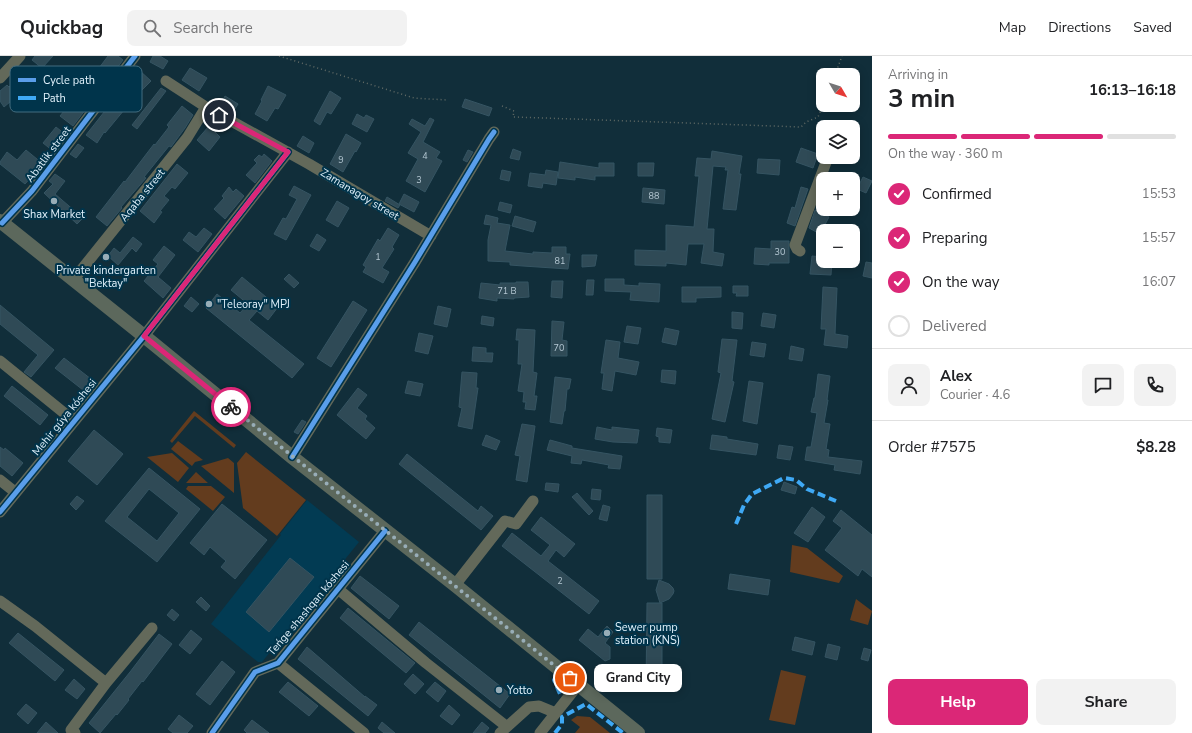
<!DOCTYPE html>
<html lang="en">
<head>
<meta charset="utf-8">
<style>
	:root { --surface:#fff; --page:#f2f2f2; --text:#202124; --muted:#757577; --line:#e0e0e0; --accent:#db2777 }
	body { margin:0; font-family:"Nunito Sans",sans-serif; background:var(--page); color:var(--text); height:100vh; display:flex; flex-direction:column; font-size:15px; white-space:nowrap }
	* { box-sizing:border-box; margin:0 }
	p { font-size:13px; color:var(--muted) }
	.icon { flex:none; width:22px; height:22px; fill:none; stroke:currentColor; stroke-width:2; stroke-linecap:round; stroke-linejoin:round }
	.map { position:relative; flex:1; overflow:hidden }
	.drawer { display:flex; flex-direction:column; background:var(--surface); width:320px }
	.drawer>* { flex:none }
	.needle { width:26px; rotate:129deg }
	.fabs { position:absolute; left:816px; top:12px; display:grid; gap:8px }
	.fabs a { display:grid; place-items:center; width:44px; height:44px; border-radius:8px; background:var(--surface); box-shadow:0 2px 10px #0003; font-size:20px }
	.pin { position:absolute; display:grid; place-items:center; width:34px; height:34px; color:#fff; margin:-17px; border:2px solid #fff; border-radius:50%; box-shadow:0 1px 4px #0007 }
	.courier { position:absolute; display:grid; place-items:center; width:40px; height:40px; margin:-20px; border:3px solid #db2777; border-radius:50%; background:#fff; color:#222; box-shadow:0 1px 5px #0007 }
	.bubble { position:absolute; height:28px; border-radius:8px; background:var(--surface); box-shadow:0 2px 10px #0003; font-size:13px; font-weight:700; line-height:28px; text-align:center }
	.headline em { font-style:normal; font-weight:700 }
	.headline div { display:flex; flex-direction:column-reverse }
	.headline { display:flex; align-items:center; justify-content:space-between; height:68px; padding:0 16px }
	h1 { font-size:26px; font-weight:700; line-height:30px }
	.bar { display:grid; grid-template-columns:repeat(4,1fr); gap:6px 4px; align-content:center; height:48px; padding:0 16px }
	.bar i { height:5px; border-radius:3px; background:var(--line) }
	.bar .on { background:var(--accent) }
	.bar p { grid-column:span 4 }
	.line { display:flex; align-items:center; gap:10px; padding:0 16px; border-top:1px solid var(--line) }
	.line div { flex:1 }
	.round { display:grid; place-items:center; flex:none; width:42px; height:42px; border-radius:8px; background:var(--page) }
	ol { padding:0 16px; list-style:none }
	li { display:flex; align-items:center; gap:12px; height:44px }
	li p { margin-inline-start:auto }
	li .icon { padding:4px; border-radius:50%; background:var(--accent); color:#fff; stroke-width:4 }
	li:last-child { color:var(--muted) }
	li i { width:22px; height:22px; border:2px solid var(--line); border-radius:50% }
	.action { display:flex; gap:8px; margin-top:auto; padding:8px 16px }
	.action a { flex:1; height:46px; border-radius:8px; background:var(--accent); color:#fff; font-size:16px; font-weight:700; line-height:46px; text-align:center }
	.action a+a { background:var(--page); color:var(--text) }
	header { display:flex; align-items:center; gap:24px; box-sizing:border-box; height:56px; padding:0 20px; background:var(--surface); border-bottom:1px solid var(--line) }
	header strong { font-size:19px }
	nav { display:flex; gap:22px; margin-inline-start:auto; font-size:14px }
	.search { width:280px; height:36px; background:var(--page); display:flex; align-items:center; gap:10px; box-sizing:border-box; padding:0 14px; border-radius:8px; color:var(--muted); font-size:15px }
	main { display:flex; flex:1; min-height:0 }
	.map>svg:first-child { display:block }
	.built { fill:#023b53 }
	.green { fill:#633c1e }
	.building { fill:#2f4a56; stroke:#355462; fill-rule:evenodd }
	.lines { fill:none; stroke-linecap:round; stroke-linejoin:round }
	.path { stroke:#626b66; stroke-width:1.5; stroke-dasharray:1 3; stroke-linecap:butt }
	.minor { stroke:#63695a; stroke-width:11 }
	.major { stroke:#5c685c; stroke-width:14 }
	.quiet { stroke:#3fa9f5; stroke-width:4; stroke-dasharray:8 4; stroke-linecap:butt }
	.cycleway-casing { stroke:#00344b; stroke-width:8 }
	.cycleway { stroke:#5a9eea; stroke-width:5 }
	.done { stroke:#98adb7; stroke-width:4; stroke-dasharray:0 7.2 }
	.route { stroke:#db2777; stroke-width:5 }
	.poi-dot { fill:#98adb7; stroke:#00344b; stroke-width:1.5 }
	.labels { text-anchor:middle; stroke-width:4; stroke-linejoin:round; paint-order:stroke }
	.number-label { font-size:9px; fill:#b4c7d2 }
	.street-label { font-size:11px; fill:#e0f1fb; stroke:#00344b }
	.poi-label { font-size:11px; fill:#e0f1fb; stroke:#00344b; text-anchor:start }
	.key { fill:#00344b; stroke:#436d80; stroke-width:1 }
	.key-label { font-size:11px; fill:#e0f1fb }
</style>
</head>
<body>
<header>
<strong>Quickbag</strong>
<div class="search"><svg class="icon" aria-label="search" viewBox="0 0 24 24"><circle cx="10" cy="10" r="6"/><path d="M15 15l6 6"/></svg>Search here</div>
<nav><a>Map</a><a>Directions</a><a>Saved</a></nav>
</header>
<main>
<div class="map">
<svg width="872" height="677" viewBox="0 0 872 677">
	<rect width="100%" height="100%" fill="#112e3a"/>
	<path class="built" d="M307,444L359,486L262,606H258L211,568L281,479L280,478Z"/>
	<path class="green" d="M194,355L236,389L234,392L195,360L172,387L170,385Z
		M178,385L203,404L195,406L192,410L171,393Z
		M246,396L306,444L277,480L243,452L237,407Z
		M172,397L189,412L178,426L147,401Z
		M228,402L234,407V437L201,410Z
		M196,416L208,427H186Z
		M188,430H211L225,441L213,455L186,433Z
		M792,489L807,492L843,520L839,527L790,516Z
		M856,543L872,555L868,569L850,564Z
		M781,614L806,620L795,669L769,664Z
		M577,660L590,661L610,677H575L580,671L571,664Z"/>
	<path class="building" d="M35,0H53L42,12L32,4Z
		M108,0H118L123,4L73,70L60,60L68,50L70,51Z
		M153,0H160L168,5L163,13L150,6Z
		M190,12L207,22L199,35L182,24Z
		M139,14L151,25L134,42L105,77L104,76L97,87L86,79L123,32Z
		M23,16L31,23L17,40L4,51L0,45V35L7,29L9,31Z
		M268,30L286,39L278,53L275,52L267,65L255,58L262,45L261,44Z
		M161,32L166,35L137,73L132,69Z
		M330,35L341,42L331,58L327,56L320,69L314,65Z
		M225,40L238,48L233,56L221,49Z
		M465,43L492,52L489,60L462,51Z
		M182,50L193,59L185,72L171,91L169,90L144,121L146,122L121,151L122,152L107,170L96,161L124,125L125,126L154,88L155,89L169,71L167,69Z
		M357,58L364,62L366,59L374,63L367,76L352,68Z
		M430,62L434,64L423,86L440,96L436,102L442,105L425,136L406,125L418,103L408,97L421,76L409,68L412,63L425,70Z
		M214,64L222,68L215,76L220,81L209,95L197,84Z
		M56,71L66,79L53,95L43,87Z
		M346,78L361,87L356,96L355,95L343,116L330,108Z
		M303,80L314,87L309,97L297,90Z
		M78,88L84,92L76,102L70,98Z
		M801,92L818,98L813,112L796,106Z
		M513,93L521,96L519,104L510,102Z
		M26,94L43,108L25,128L0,108V106L7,96L17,104Z
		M468,94L473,96L467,106L463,104Z
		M712,95L742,100L739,118H741L736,154L723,153L728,114H725L726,111L713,110L707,173H714L713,196L724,198L722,210L701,207L704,188H688L686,209L666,207V210L635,209V194L666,195V169L694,171L699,120H695L697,102L711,103Z
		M264,98L272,105L255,127L246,119L257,107L254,104L259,99L262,101Z
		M758,103L780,104L779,119L757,117Z
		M560,106L599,112V107H614V120H595V124L575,121V124L558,122Z
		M638,107H654L653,120H638Z
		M177,108L188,117L175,133L172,131L164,140L169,144L160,155L162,156L154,167L140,155Z
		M502,114L511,116L509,125L500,123Z
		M546,114L558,116L556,129L543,127L542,132L528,130L530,117L545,119Z
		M55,118L65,125L55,138L83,162L77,168L44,137L53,128L49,125Z
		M863,121L872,125L866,137L857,133Z
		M294,130L311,139L286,184L274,178L283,162L286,163L297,143L289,139Z
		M229,131L233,136L236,133L244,140L225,163L214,153L224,142L222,140Z
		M801,131L808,133L795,170L787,167L792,151L795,152Z
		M643,132L665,134L664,148L642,146Z
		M404,138L419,146L414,156L399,148Z
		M387,141L400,149L398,152L385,145Z
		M337,145L349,152L338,171L326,164Z
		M500,146L512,149L510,157L498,154Z
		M815,154L829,161L820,178L809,172Z
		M486,159L498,162L497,167L510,169L505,195L533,198V196L552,197V191H566V198H570L568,213L523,210L510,209V206L488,205V184L491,169L484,168Z
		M515,160L536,166L533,176L512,170Z
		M204,172L212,178L198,196L183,184L189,176L196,181Z
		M388,172L399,179L392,191L394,193L382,212L389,216L383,227L363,216L366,211L363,209L378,183L380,185Z
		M317,178L326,184L319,195L310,190Z
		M133,181L142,188L136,196L132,192L118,209L108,200L114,192L120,197Z
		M771,185H789V207H769V209L754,208L755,192L771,193Z
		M164,190L175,199L158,221L171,232L163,242L144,225L158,208L153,204Z
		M582,199H597L595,210L582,211Z
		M812,200L823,201V205H832L831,219L810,218Z
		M866,206L872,207V222L863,220Z
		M289,218L299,227L294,232L284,223Z
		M242,221L278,251L268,264L257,255L249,264L304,308L292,322L206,252L217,238L240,257L248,248L231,234Z
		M605,223H624V229L639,230V227L660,228L659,246L630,244L631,236L605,235Z
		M587,224H594L593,239H586Z
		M552,225H563L562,242L551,241Z
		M516,226H528L529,241L514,242V243L497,242V245L479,242L481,227L500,229V227H516Z
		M733,230H748V240H736L737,237H733Z
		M682,231H721V241L696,242V246H682Z
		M823,231L837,232L835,278L848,280L847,292L824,289L826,273H821Z
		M191,241L199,248L192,256L184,250Z
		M353,245L367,254L331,311L317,302Z
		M0,249L54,294L31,321L24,316L38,299L0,268Z
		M438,250L451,253L447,271L434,268Z
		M732,256L743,257L742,273L732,272Z
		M763,257L776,259L774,272L761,270Z
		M482,260L494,262L493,270L481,268Z
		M552,265L564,266L562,284L567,285V300H551Z
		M627,270L641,272L638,288L624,286Z
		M665,272L679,275L676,289L662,286Z
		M517,273L535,274L533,316L537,317L534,340H537L535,354L525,353L526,346H523L524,336L518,335L522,308H518L519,284H516Z
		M419,277L433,280L428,298L415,295Z
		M722,283L737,284L732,325L734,326L725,366L712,363L721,317L718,316Z
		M606,284L620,286L618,302L639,306L636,319L615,315L612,335L602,333L604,317H601Z
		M752,286L766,288L764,301L750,299Z
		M791,290L804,293L802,305L789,303Z
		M473,291L486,292V297H493L492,306L472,305Z
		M64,302L91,323L83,334L55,312Z
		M662,314L676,315L675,328L661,326Z
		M462,316L477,317L476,332H478L472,373L458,370L462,352L459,351Z
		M818,318L830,320L827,344H828L824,367L830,368L826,393L829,394L828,401L862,405L860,418L834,414L835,409L805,404L807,391H811L817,357L811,356L814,342H815Z
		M555,321L571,323L569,333H567L565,355H564L562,368L550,366Z
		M408,325L423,328L420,340L405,337Z
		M749,325L763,327L757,368L743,365Z
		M12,330L48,359L40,369L4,340Z
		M358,332L367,339L357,352L367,360L365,363L375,372L366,383L337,359Z
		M302,364L306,366L298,378L294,376Z
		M522,368L535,370L527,426L516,424L520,400L515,399Z
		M597,371L612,374V371L639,374L637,387L613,386L595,383Z
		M657,372L672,374L670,387L659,386V381L656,380Z
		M94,374L123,398L97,429L68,405Z
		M486,379L500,385L496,394L482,389Z
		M712,379L727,381V383L758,388L756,399L710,393Z
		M550,384L572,390V392L622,400L620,413L608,412L609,409L582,404L581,408L571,407L572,400L547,394Z
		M779,389L793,391L790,404L777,402Z
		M0,391L4,394L5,392L23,407L12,420L0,410Z
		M407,398L478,455L481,450L493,460L481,474L399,408Z
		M149,412L200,453L157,506L105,465ZM149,433L179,457L157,485L127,461Z
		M784,426L797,431L795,438L781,434Z
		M546,427L559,428L558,436L545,434Z
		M592,433L601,434L600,444L591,443Z
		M577,437L593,455L589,459L572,441Z
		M647,439H662V523H647Z
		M77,440L84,445L76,454L70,448Z
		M222,448L267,484L235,523L221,511L226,505L210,491L204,499L190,487Z
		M603,449L610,451L607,465L599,463Z
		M812,451L825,461L808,486L794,477Z
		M841,454L872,479V521L862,513L858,520L825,494L842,472L833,465Z
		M541,461L575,488L564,501L556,494L548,505L599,545L589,558L502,490L512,477L541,500L550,489L531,474Z
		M290,502L314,521L269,576L246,556Z
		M730,518L770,524L768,539L728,533Z
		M360,520L399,550L389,563L351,532Z
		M659,524L669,528L673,532L674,535L673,538L669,543L660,547L656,534Z
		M201,541L210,550L206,555L196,546Z
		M647,547H662V631H646Z
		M348,552L415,607L406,617L340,562Z
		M172,553L179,559L174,565L167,559Z
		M419,566L510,638L500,652L409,579Z
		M607,570L613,576L605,587L610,591V603L605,605L579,584L588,573L598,581Z
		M191,574L202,583L190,598L179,589Z
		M18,577L64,614L55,625L9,587Z
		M159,578L172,588L143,626L142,625L128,643L129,644L117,659L116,658L100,677L89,667L130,616Z
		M795,581L815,586L812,599L792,594Z
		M828,588L840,591L837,604L825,601Z
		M307,591L365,641V640L377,649L368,660L298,603Z
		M864,592L871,594L868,605L861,603Z
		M222,605L235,616L210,649L196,638Z
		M413,618L424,628L415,638L404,628Z
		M74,623L85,633L77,643L65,634Z
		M288,626L318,650L309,660L279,636Z
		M435,626L446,635L438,646L426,636Z
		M26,648L37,657L28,668L17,658Z
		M449,649L460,659L452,669L440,660Z
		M179,659L193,670L187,677H173L168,673Z
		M252,664L269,677H247L244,674Z
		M46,666L58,677H37Z
		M382,666L395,677H384L378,672Z
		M482,666L489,672L485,677H473Z"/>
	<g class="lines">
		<path class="path" d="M279,0L414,42L447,44
			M835,19L842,0
			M502,50L514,55L513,61H515L801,71L806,66L818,61L823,49"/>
		<path class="minor" d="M0,22L20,0
			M166,25L206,51L309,108L431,180
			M2,167L32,135L135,0
			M800,195L797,193L795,189L828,101
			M74,223L187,82L206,51
			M0,305L74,365
			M292,401L415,206L489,83L494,76
			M0,424L15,436
			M0,456L144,280L288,96
			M455,529L505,465L516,468L533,445
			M338,533L426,607L506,670
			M0,545L35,570L106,627
			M278,607L364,677
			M75,677L71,674L106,627L152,572
			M212,677L255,616L278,607L385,475
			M500,677L529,651L539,650L556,657
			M540,677L578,629"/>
		<path class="major" d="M0,165L144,280L292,401L455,529L638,677"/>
		<path class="quiet" d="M736,468L744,449L752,438L784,422L796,424L807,433L836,445
			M557,620L554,624L560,638
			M555,677L562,668V661L586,648L623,677"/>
		<g class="cycleway-casing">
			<path id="cycleway" d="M2,167L32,135L135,0
				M292,401L415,206L489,83L494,76
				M0,456L144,280L288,96
				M212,677L255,616L278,607L385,475"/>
		</g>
		<use href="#cycleway" class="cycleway"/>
	</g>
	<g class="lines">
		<path class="done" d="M231,351L570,622"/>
		<path class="route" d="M219,59L288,96L144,280L231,351"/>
	</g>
	<g class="poi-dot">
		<circle cx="54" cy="145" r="4"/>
		<circle cx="106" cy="201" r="4"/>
		<circle cx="209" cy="248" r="4"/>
		<circle cx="607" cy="577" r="4"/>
		<circle cx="499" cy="634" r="4"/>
	</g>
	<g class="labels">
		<g class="number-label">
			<text x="425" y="103">4</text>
			<text x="341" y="107">9</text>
			<text x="419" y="127">3</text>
			<text x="654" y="143">88</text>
			<text x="780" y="199">30</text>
			<text x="378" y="204">1</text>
			<text x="560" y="208">81</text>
			<text x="507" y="238">71 В</text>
			<text x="559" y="295">70</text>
			<text x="560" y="528">2</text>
		</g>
		<g class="street-label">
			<text transform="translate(48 98) rotate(-53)" y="4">Abatlik street</text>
			<text transform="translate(360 138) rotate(31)" y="4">Zamanagoy street</text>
			<text transform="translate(142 139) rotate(-51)" y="4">Aqaba street</text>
			<text transform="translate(64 361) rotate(-51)" y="4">Mehir gúyа kóshesi</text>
			<text transform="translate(308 552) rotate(-50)" y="4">Teńge shashqan kóshesi</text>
		</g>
		<g class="poi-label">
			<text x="54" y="162" text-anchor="middle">Shax Market</text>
			<text x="106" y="218" text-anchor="middle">Private kindergarten<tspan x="106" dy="13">"Bektay"</tspan></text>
			<text x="217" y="252">"Teleoray" MPJ</text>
			<text x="615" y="575">Sewer pump<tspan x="615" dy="13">station (KNS)</tspan></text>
			<text x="507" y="638">Yotto</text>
		</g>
	</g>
	<rect x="10" y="10" width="132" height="46" rx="6" class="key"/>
	<rect x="18" y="22" width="18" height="4" fill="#5a9eea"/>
	<rect x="18" y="40" width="18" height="4" fill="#3fa9f5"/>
	<g class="key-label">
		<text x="43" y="28">Cycle path</text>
		<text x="43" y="46">Path</text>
	</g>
</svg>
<div class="fabs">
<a><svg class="needle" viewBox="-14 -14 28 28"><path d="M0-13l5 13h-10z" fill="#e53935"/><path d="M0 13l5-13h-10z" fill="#757577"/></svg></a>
<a><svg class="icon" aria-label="layers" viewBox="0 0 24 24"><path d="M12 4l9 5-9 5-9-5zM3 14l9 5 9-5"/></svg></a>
<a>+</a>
<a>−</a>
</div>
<div class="pin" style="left:570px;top:622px;background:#ea580c"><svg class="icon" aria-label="bag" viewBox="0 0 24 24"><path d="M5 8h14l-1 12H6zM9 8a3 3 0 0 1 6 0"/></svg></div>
<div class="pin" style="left:219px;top:59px;background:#1f2937"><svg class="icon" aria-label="home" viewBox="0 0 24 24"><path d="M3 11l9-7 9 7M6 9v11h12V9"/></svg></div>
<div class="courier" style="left:231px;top:351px"><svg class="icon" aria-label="bike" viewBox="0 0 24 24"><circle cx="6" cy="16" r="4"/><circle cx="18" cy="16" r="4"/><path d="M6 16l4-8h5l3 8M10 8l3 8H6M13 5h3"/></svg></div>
<div class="bubble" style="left:594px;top:608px;width:88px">Grand City</div>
</div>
<section class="drawer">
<div class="headline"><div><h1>3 min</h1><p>Arriving in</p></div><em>16:13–16:18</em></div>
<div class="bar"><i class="on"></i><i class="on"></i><i class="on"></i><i></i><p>On the way · 360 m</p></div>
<ol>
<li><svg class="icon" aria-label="check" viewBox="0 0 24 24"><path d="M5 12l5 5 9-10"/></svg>Confirmed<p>15:53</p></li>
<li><svg class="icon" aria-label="check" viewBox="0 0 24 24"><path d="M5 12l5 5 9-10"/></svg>Preparing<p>15:57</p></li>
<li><svg class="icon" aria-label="check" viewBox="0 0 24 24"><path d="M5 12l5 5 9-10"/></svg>On the way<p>16:07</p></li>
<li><i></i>Delivered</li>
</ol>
<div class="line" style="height:72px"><a class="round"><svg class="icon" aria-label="person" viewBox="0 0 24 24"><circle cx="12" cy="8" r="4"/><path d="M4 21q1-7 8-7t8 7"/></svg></a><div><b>Alex</b><p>Courier · 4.6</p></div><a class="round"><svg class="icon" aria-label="chat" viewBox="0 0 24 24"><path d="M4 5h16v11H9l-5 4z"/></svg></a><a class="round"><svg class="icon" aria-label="phone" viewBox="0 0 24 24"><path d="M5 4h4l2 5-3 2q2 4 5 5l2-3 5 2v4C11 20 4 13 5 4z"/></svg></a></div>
<div class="line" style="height:52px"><div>Order #7575</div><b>$8.28</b></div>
<div class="action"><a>Help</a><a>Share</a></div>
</section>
</main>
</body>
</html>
